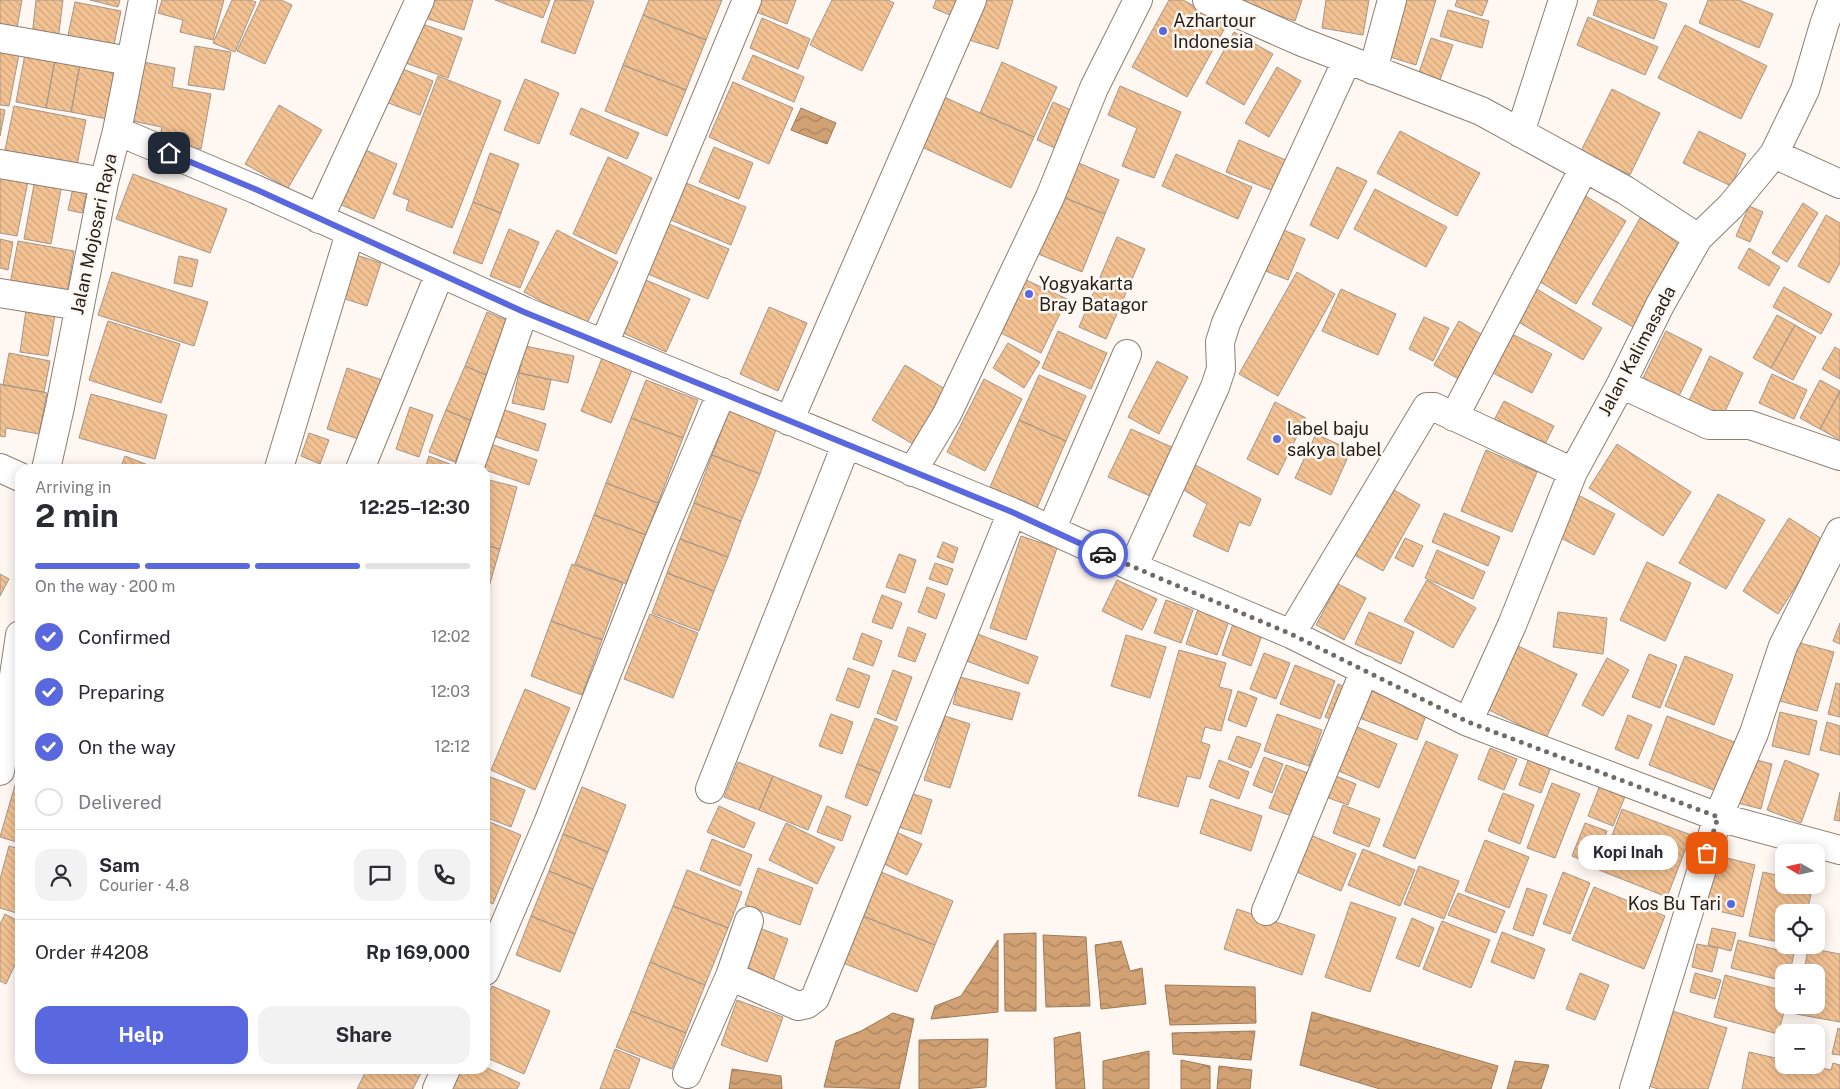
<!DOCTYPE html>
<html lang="en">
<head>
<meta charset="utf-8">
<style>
	:root { --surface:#fff; --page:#f2f2f3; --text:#2b2b33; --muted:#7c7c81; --line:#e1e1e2; --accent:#5a68df }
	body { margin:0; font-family:"Public Sans",sans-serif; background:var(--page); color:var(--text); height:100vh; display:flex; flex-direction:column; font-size:19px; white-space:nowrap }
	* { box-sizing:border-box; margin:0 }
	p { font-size:16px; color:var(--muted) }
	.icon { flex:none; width:28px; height:28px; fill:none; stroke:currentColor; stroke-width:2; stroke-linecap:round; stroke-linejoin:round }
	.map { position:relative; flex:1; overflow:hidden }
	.sheet { position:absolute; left:15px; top:464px; width:475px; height:610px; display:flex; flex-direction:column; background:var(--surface); border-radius:15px; box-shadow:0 2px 12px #0003 }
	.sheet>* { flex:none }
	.needle { width:32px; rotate:279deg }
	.controls { position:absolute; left:1775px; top:844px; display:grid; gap:10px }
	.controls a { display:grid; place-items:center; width:50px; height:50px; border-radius:10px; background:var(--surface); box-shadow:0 2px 12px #0003; font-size:25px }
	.pin { position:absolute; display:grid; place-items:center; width:42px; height:42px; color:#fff; margin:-21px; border-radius:10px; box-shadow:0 2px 8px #0006 }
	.courier { position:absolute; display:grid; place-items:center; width:50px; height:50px; margin:-25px; border:4px solid #5a68df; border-radius:50%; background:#fff; color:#222; box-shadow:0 1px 6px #0007 }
	.bubble { position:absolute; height:35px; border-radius:15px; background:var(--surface); box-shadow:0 2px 12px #0003; font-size:16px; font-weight:700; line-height:35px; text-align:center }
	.headline em { font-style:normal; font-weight:700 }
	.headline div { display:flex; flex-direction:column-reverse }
	.headline { display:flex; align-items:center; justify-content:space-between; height:85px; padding:0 20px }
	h1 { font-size:32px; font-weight:700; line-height:38px }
	.bar { display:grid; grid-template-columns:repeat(4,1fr); gap:8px 5px; align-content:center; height:60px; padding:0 20px }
	.bar i { height:6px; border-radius:4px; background:var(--line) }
	.bar .current { background:var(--accent) }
	.bar p { grid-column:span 4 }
	.line { display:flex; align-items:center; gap:12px; padding:0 20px; border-top:1px solid var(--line) }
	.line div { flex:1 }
	.round { display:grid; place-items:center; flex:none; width:52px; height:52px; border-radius:15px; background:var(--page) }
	ol { padding:0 20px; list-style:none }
	li { display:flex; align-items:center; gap:15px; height:55px }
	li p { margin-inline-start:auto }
	li .icon { padding:5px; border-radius:50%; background:var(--accent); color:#fff; stroke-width:4 }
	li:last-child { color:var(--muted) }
	li i { width:28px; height:28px; border:2px solid var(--line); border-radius:50% }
	.primary-button { display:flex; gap:10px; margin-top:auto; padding:10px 20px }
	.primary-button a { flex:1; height:58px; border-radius:15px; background:var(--accent); color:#fff; font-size:20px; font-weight:700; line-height:58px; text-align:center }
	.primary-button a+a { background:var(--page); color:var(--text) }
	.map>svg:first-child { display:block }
	.water { fill:url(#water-waves); stroke:#9d7a59 }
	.building { fill:url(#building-back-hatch); stroke:#a5968a }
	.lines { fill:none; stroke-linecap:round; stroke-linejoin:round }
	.minor-casing { stroke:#8d7f72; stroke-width:30 }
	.minor { stroke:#fff; stroke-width:28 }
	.done { stroke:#716b66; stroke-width:5; stroke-dasharray:0 9 }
	.route { stroke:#5a68df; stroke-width:6 }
	.poi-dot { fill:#5a68df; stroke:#fef7f2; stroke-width:2 }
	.labels { text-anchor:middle; stroke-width:5; stroke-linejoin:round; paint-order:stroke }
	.poi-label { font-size:18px; fill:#251f1a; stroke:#fef7f2; text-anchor:start }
	.street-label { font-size:18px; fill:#251f1a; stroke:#fef7f2 }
</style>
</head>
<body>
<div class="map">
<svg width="1840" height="1089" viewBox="0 0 1840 1089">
	<defs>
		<pattern id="water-waves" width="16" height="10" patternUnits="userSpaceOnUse" patternTransform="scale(1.25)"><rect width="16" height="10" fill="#d1a174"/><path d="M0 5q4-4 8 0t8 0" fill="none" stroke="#a9835e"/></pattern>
		<pattern id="building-back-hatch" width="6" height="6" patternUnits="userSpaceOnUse" patternTransform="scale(1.25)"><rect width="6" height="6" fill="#f3c293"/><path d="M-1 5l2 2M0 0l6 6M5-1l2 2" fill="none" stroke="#d0a67e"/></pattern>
	</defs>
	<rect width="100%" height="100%" fill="#fef7f2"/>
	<path class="water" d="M801,108L836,123L827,144L791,130Z
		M1036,933V1011H1005L1004,934Z
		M1043,935L1086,937L1090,1006L1046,1007Z
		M998,940V1012L931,1019L935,1006L961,996Z
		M1121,941L1130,971L1142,968L1146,1004L1101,1009L1095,945Z
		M1165,985L1255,987L1256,1023L1170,1025Z
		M1312,1012L1498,1066L1491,1089H1380L1300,1065Z
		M893,1013L914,1019L899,1089L824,1087L836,1041L861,1031Z
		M1255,1031L1251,1060L1173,1054L1172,1033Z
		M1080,1032L1085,1089H1056L1054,1038Z
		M988,1039L986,1087L961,1089H919V1040Z
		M1149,1051V1089H1103V1061Z
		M1181,1060L1210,1066V1089H1181Z
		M1515,1061L1549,1065L1541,1089H1507Z
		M1219,1066L1252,1070L1250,1089H1217Z
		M732,1069L781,1076L782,1089H729Z"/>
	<path class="building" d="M0,0H22L16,33L0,29Z
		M36,0H63L58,40L32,36Z
		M90,0H120L118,7Z
		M162,0H224L213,40L180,32L183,20L158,13Z
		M232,0H250L256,2L235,52L213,43Z
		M261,0H281L292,5L265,64L237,51Z
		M431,0H473L464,30L425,18Z
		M495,0H550L543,18Z
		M555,0L594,1L575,54L541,42Z
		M649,0H722L706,40L643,15Z
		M759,0H796L787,24L754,11Z
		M832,0H888L894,3L862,71L810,45Z
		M936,0H964L957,18L933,8Z
		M978,0H1013L998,49L966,39Z
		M1169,0H1183L1227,24L1187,97L1132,67Z
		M1234,0H1302L1295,21Z
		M1326,0H1369L1363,35L1322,28Z
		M1404,0H1436L1416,65L1387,56Z
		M1457,0H1488L1482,16L1455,6Z
		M1598,0H1656L1667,4L1654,39L1593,15Z
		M1708,0H1739L1773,14L1759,48L1699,23Z
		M75,2L121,11L112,54L66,45Z
		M1448,10L1489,21L1482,48L1440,36Z
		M643,15L706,40L686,90L623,65Z
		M1588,17L1658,47L1645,75L1577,45Z
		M762,18L810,39L798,69L750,48Z
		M414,21L462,38L448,78L400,61Z
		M1685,25L1767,66L1741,119L1658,78Z
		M1234,32L1273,54L1244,105L1206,83Z
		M1431,38L1453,45L1438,85L1417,78Z
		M0,46L20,49L9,106L0,105Z
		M195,46L231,52L224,90L188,85Z
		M25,54L55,60L46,108L16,102Z
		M753,55L804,77L794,102L742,79Z
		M55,60L80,64L71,112L46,108Z
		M143,62L175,68L172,87L211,94L201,149L159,141L162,127L132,121Z
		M1002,62L1057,87L1034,137L980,113Z
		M80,64L116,71L107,119L71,112Z
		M623,65L686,90L667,136L605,111Z
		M398,67L433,81L420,115L386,102Z
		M1277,67L1301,81L1269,137L1245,123Z
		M438,76L501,101L452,228L406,210L409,200L393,194Z
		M525,79L559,93L539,144L504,130Z
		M733,82L793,108L769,164L709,137Z
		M1120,86L1181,112L1154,178L1122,166L1137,128L1108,115Z
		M1612,89L1660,113L1630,175L1581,151Z
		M935,93L1034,137L1011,188L913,143Z
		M1053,102L1080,114L1064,152L1037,140Z
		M279,105L322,130L288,188L245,164Z
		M14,106L86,120L76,170L4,155Z
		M581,108L639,133L627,159L570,134Z
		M0,109L5,110L0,136Z
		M1400,131L1480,173L1457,216L1377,173Z
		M1699,131L1746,154L1731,186L1683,163Z
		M1239,140L1295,164L1283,195L1226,172Z
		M714,147L753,163L739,199L699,182Z
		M361,148L397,164L374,219L337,203Z
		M490,153L519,164L501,213L473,202Z
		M1176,154L1252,187L1238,219L1162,186Z
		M608,157L652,178L616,254L573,234Z
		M1074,161L1119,180L1105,214L1060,196Z
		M1337,167L1367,181L1338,239L1310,225Z
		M133,174L227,209L210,253L116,219Z
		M0,176L28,181L17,236L0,233Z
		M35,179L62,184L51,244L24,239Z
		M686,183L746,207L731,245L671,220Z
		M73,188L87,191L82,213L68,210Z
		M1375,189L1447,227L1426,267L1354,229Z
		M1584,195L1626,221L1576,304L1534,278Z
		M1060,196L1105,214L1082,272L1036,253Z
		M473,202L501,213L482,264L453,253Z
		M1803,203L1818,213L1787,262L1772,253Z
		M1749,206L1763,212L1750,242L1736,236Z
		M1826,215L1840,223V263L1829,283L1798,266Z
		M1640,218L1683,242L1635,328L1592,304Z
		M669,224L729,249L708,299L648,274Z
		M1274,226L1305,239L1288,280L1258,268Z
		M509,229L539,242L520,288L490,276Z
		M557,230L618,262L586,325L524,292Z
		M1117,237L1145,249L1106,339L1079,327Z
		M0,239L13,242L8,270L0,268Z
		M18,241L74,251L67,294L10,284Z
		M1749,248L1780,267L1769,286L1738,268Z
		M353,254L381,263L367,306L339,297Z
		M179,256L198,260L192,287L174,283Z
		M112,272L208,302L194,346L98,315Z
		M1297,272L1335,294L1278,396L1239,374Z
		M1024,279L1067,299L1041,353L999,332Z
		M646,280L690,299L666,352L623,333Z
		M1530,285L1602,328L1583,360L1510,317Z
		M1784,287L1832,314L1821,334L1773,307Z
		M1341,289L1396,314L1378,355L1322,331Z
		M769,307L807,323L778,391L740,374Z
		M26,310L55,315L48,356L20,352Z
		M487,312L513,323L491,377L465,366Z
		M1777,315L1795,325L1771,368L1753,358Z
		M1424,317L1449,328L1433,361L1409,349Z
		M108,321L180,344L161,403L89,380Z
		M1459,321L1491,340L1467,384L1434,365Z
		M1795,325L1816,337L1793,380L1771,368Z
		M1058,331L1107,353L1091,389L1042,368Z
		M1506,331L1552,354L1532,393L1487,370Z
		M1666,331L1702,349L1678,398L1642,380Z
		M1008,343L1040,362L1024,388L993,368Z
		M525,346L574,356L568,383L519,373Z
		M1835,347L1840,350V379L1822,369Z
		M9,353L50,361L44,392L3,385Z
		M1710,356L1743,373L1720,422L1687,405Z
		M602,358L632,370L611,423L581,411Z
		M1157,361L1188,377L1159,434L1128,417Z
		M905,365L950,392L918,447L872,420Z
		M465,366L491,377L472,421L446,410Z
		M347,368L382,380L362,440L327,429Z
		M519,373L551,380L544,410L512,403Z
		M1772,374L1807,390L1794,419L1759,403Z
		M1039,375L1086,396L1066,441L1019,420Z
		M984,379L1022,399L985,471L947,452Z
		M646,380L698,400L683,438L631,418Z
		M1820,380L1840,391L1820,429L1800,418Z
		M0,384L47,393L39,434L6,428L5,437L0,436Z
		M1840,391V440L1820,429Z
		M91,394L167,415L155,459L79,438Z
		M1504,401L1554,426L1542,450L1492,424Z
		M1275,402L1306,418L1278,475L1247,459Z
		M410,407L433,415L419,457L396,449Z
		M502,409L546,424L538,451L493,436Z
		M730,409L777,427L760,474L712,455Z
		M446,410L472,421L455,462L429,452Z
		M631,418L683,438L658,503L606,483Z
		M1019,420L1066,441L1037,508L990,487Z
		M1131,429L1174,448L1152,497L1108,477Z
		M309,433L329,440L320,464L301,456Z
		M1316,434L1351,450L1331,495L1295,478Z
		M488,443L537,460L529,485L485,470V469H480Z
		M1617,444L1691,492L1663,536L1589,488Z
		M1486,450L1537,472L1512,532L1461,511Z
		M712,455L760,474L741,521L694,503Z
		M125,456L153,467L152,469H120Z
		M429,456L452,465L450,469H425Z
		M1195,465L1261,499L1250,526L1239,522L1228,552L1193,536L1207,504L1182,489Z
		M485,479L517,487L500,549L485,545Z
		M606,483L658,503L646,535L594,515Z
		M1387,486L1420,505L1383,571L1349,552Z
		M1576,494L1615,514L1594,555L1555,535Z
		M1718,494L1765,520L1726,589L1679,563Z
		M694,503L741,521L728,557L680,539Z
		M1444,513L1500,537L1488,566L1432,542Z
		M594,515L646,535L627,584L575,564Z
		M1789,518L1825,541L1778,614L1743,591Z
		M1021,536L1057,548L1026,640L990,628Z
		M1405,538L1423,546L1413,567L1395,558Z
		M680,539L728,557L714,591L667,573Z
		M943,542L958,548L953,563L937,557Z
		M485,545L500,549L488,590L485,589Z
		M1437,550L1485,572L1473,599L1425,578Z
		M899,554L916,560L905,593L886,587Z
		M1647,562L1691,583L1665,641L1620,620Z
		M935,563L953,569L947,585L929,579Z
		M572,564L623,583L602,640L551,621Z
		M667,573L714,591L699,631L652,613Z
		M0,574L9,579L0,596Z
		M1117,580L1157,599L1142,630L1102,611Z
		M1427,580L1476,608L1453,648L1404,621Z
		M1338,584L1366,598L1344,640L1316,625Z
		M927,587L945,594L936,619L918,612Z
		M882,595L902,603L892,629L872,622Z
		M1166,600L1193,610L1181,643L1154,633Z
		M1198,609L1229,621L1217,655L1186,644Z
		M1369,612L1414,632L1401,664L1355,644Z
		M1558,612L1607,618L1603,654L1553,647Z
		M650,614L698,633L673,698L624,679Z
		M551,621L602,640L582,695L531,676Z
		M1840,623V644L1833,641Z
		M1233,624L1262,635L1251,666L1222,655Z
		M908,627L926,634L915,662L898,656Z
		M862,633L882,641L873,666L853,659Z
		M975,633L1038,657L1028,684L964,660Z
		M1126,635L1166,647L1150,698L1111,686Z
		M1796,642L1834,652L1817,711L1780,701Z
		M1514,644L1577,674L1546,738L1483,707Z
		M1179,650L1226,663L1219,687L1232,690L1221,731L1205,727L1201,742L1210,745L1200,779L1187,776L1178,807L1138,796Z
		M1264,653L1290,663L1276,699L1250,689Z
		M1649,654L1677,665L1660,708L1632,697Z
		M1685,656L1733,675L1714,725L1665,706Z
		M1607,658L1629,670L1603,716L1582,705Z
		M1295,665L1335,681L1320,719L1280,704Z
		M848,668L870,676L859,708L836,700Z
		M893,670L912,677L896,721L877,713Z
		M960,677L1020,693L1012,720L953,704Z
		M1836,683L1840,684V717L1828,714Z
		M1338,684L1352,690L1340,723L1325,717Z
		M1369,687L1428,710L1417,740L1357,717Z
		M525,689L570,708L535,790L491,770Z
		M1238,691L1257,698L1246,727L1228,720Z
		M1780,712L1817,721L1809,755L1772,746Z
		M831,714L853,722L842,754L819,746Z
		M1277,714L1322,730L1309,766L1264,751Z
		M1628,715L1652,725L1638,759L1615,749Z
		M945,716L970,724L950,788L924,780Z
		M1667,716L1742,745L1724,794L1649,765Z
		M875,718L898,727L880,773L857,764Z
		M20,721V766L8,762Z
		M1827,722L1840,726V755L1820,750Z
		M1348,723L1397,744L1379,788L1329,767Z
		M1237,736L1261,744L1251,768L1228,759Z
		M1426,741L1458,755L1415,859L1383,846Z
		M1490,748L1517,759L1504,790L1478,779Z
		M1264,757L1283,764L1272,793L1253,785Z
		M1745,757L1772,764L1761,809L1734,802Z
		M1529,758L1551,767L1541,793L1519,785Z
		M1219,760L1249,772L1239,799L1209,787Z
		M1785,760L1819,774L1801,823L1767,810Z
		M738,762L773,776L759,810L724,797Z
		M857,764L880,773L867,806L845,797Z
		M1286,765L1316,776L1300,819L1269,808Z
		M1331,774L1356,784L1348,805L1323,796Z
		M18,775H20V843L0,837Z
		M485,775L525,790L511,827L485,817Z
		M773,776L822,796L808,830L759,810Z
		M1552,783L1580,794L1555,858L1527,848Z
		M1600,785L1626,794L1613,826L1588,816Z
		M582,787L626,805L608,852L563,834Z
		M901,790L932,800L921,834L889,824Z
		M1840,792V821L1834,820Z
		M1503,793L1534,805L1520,844L1488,831Z
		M1211,799L1262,816L1251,851L1200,833Z
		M1343,805L1380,819L1369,847L1333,833Z
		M719,806L755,823L744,848L707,832Z
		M827,806L851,816L842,841L817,832Z
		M1622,809L1691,835L1667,897L1599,870Z
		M485,820L521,835L493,904L485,900Z
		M786,823L835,847L817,884L769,860Z
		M1585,823L1607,831L1594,865L1572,856Z
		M890,829L922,844L907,875L876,860Z
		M1301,831L1356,854L1341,891L1285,867Z
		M563,834L608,852L593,889L549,871Z
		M712,839L752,855L740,886L700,870Z
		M1485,840L1529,857L1509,908L1465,891Z
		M9,846L20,849V914L0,908V879Z
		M1363,849L1415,870L1400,906L1348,885Z
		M1711,854L1755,865L1743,917L1698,906Z
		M1419,866L1459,881L1444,919L1404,904Z
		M758,868L813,888L800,925L745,905Z
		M687,870L742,892L728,928L673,906Z
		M876,870L953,901L935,945L858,914Z
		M549,871L593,889L575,934L531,916Z
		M1563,872L1590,883L1570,934L1543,924Z
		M1763,872L1784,877V885H1813L1807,912H1784V943L1749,936Z
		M1594,887L1665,916L1644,969L1572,940Z
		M1527,888L1547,895L1533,936L1513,929Z
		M1458,893L1505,911L1496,933L1448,915Z
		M1351,902L1396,918L1370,992L1325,977Z
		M673,906L728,928L705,985L650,962Z
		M1237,909L1315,935L1302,975L1224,949Z
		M5,914L20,922V954L6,984L0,981V924Z
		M858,914L935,945L917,992L838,961Z
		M531,916L575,934L560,972L516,955Z
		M1412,918L1434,928L1419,967L1396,958Z
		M1442,921L1490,940L1471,988L1423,969Z
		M754,926L788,939L773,981L739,969Z
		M1712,928L1736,933L1731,951L1708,945Z
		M1502,932L1545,949L1534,979L1491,962Z
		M1738,940L1794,954L1790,972H1784V981L1731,968Z
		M1697,944L1718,948L1712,972L1692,967Z
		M1808,948L1840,954V1022L1796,1014L1797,1005H1816V972H1804Z
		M650,962L705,985L686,1033L631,1011Z
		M1580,973L1609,985L1595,1020L1566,1009Z
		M1695,973L1721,980L1715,999L1690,992Z
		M1725,975L1784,991V1005H1786L1778,1034L1714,1017Z
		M492,986L550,1011L524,1074L485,1057V1003Z
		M737,1000L783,1017L767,1062L721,1045Z
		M631,1011L686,1033L672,1069L616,1047Z
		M1672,1011L1727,1028L1708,1089H1658L1649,1086Z
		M1838,1028L1840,1029V1055L1832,1054Z
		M615,1049L640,1059L629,1089H600Z
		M1749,1052L1784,1060V1065H1808L1831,1070L1833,1063L1840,1065V1089H1742Z
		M485,1067L520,1083L517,1089H442L451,1069H485Z
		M367,1069H423L413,1089H357Z"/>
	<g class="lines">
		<g class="minor-casing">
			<path id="minor" d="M1207,0L1302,42L1481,111L1625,190L1698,238
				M0,38L130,61
				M1373,70L1392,0
				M117,131L255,189L524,311L1012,512L1133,567L1291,634L1468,722L1718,817L1840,850
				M1520,133L1563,0
				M1774,154L1840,184
				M0,164L104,182
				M319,219L420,0
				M0,293L79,306
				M604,344L747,0
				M1621,384L1709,425H1750L1840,456
				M1454,417L1584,168
				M789,421L972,0
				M0,468L20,477
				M279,468L350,233
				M46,469L60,407L104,182L117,131L143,0
				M360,469L440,273
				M469,469L524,311
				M912,472L947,414L1050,197L1094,88L1138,0
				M1051,530L1127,354
				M1133,567L1215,387L1221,369L1220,342L1226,323L1347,60
				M1291,634L1427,407H1434L1573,472
				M1468,722L1512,625L1573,472L1621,384L1660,305L1698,238L1731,206L1774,154L1805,90L1824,25L1833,0
				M0,771L20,635
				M710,789L846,445
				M1266,911L1365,670
				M485,971L548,823L657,545L722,392
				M730,976L798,1006L807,1004L815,998L1012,512
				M687,1074L730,976L749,921
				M437,1089L446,1069
				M1634,1089L1718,817L1754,733L1783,646L1840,532"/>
		</g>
		<use href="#minor" class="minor"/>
	</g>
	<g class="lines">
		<path class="done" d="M1103,554L1291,634L1468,722L1718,817L1707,853"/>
		<path class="route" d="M169,153L255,189L524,312L1012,512L1103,554"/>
	</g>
	<g class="poi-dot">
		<circle cx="1163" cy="31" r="5"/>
		<circle cx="1029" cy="294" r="5"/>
		<circle cx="1277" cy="439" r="5"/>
		<circle cx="1731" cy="904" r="5"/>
	</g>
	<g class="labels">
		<g class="poi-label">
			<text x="1173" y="27">Azhartour<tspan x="1173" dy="21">Indonesia</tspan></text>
			<text x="1039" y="290">Yogyakarta<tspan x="1039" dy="21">Bray Batagor</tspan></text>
			<text x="1287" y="435">label baju<tspan x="1287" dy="21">sakya label</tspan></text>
			<text x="1721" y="910" text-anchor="end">Kos Bu Tari</text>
		</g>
		<g class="street-label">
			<text transform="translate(94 234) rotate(-78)" y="6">Jalan Mojosari Raya</text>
			<text transform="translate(1637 351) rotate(-62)" y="6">Jalan Kalimasada</text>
		</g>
	</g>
</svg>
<div class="controls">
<a><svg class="needle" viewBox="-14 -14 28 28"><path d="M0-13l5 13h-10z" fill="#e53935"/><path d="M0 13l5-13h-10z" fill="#7c7c81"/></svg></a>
<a><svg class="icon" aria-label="locate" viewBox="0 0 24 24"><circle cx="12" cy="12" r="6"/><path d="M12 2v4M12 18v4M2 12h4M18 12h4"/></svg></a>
<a>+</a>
<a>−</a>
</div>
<div class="pin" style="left:1707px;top:853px;background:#ea580c"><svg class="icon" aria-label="bag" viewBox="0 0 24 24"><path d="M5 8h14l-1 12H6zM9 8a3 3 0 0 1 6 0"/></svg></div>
<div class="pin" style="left:169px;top:153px;background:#1f2937"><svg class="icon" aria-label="home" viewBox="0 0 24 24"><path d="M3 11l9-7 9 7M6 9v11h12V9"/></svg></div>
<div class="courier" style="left:1103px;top:554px"><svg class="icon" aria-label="car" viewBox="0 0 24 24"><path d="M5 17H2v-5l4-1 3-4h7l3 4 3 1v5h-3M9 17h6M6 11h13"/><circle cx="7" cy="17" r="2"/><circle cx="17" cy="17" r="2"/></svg></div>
<div class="bubble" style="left:1578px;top:835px;width:100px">Kopi Inah</div>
<section class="sheet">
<div class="headline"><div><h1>2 min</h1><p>Arriving in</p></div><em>12:25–12:30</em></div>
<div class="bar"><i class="current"></i><i class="current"></i><i class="current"></i><i></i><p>On the way · 200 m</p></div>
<ol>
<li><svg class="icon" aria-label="check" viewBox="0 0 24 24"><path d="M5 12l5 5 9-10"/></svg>Confirmed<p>12:02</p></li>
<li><svg class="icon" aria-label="check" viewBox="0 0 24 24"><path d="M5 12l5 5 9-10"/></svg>Preparing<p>12:03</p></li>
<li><svg class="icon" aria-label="check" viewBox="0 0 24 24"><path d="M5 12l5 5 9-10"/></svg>On the way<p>12:12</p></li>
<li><i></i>Delivered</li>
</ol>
<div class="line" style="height:90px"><a class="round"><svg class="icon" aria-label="person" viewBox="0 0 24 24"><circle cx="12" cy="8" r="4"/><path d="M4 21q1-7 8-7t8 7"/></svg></a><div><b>Sam</b><p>Courier · 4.8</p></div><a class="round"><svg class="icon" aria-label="chat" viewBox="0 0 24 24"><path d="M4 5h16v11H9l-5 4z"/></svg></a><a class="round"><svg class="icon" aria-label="phone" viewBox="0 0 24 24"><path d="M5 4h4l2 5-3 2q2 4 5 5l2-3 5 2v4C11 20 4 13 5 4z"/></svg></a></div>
<div class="line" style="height:65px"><div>Order #4208</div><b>Rp 169,000</b></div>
<div class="primary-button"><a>Help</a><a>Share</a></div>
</section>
</div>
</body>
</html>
